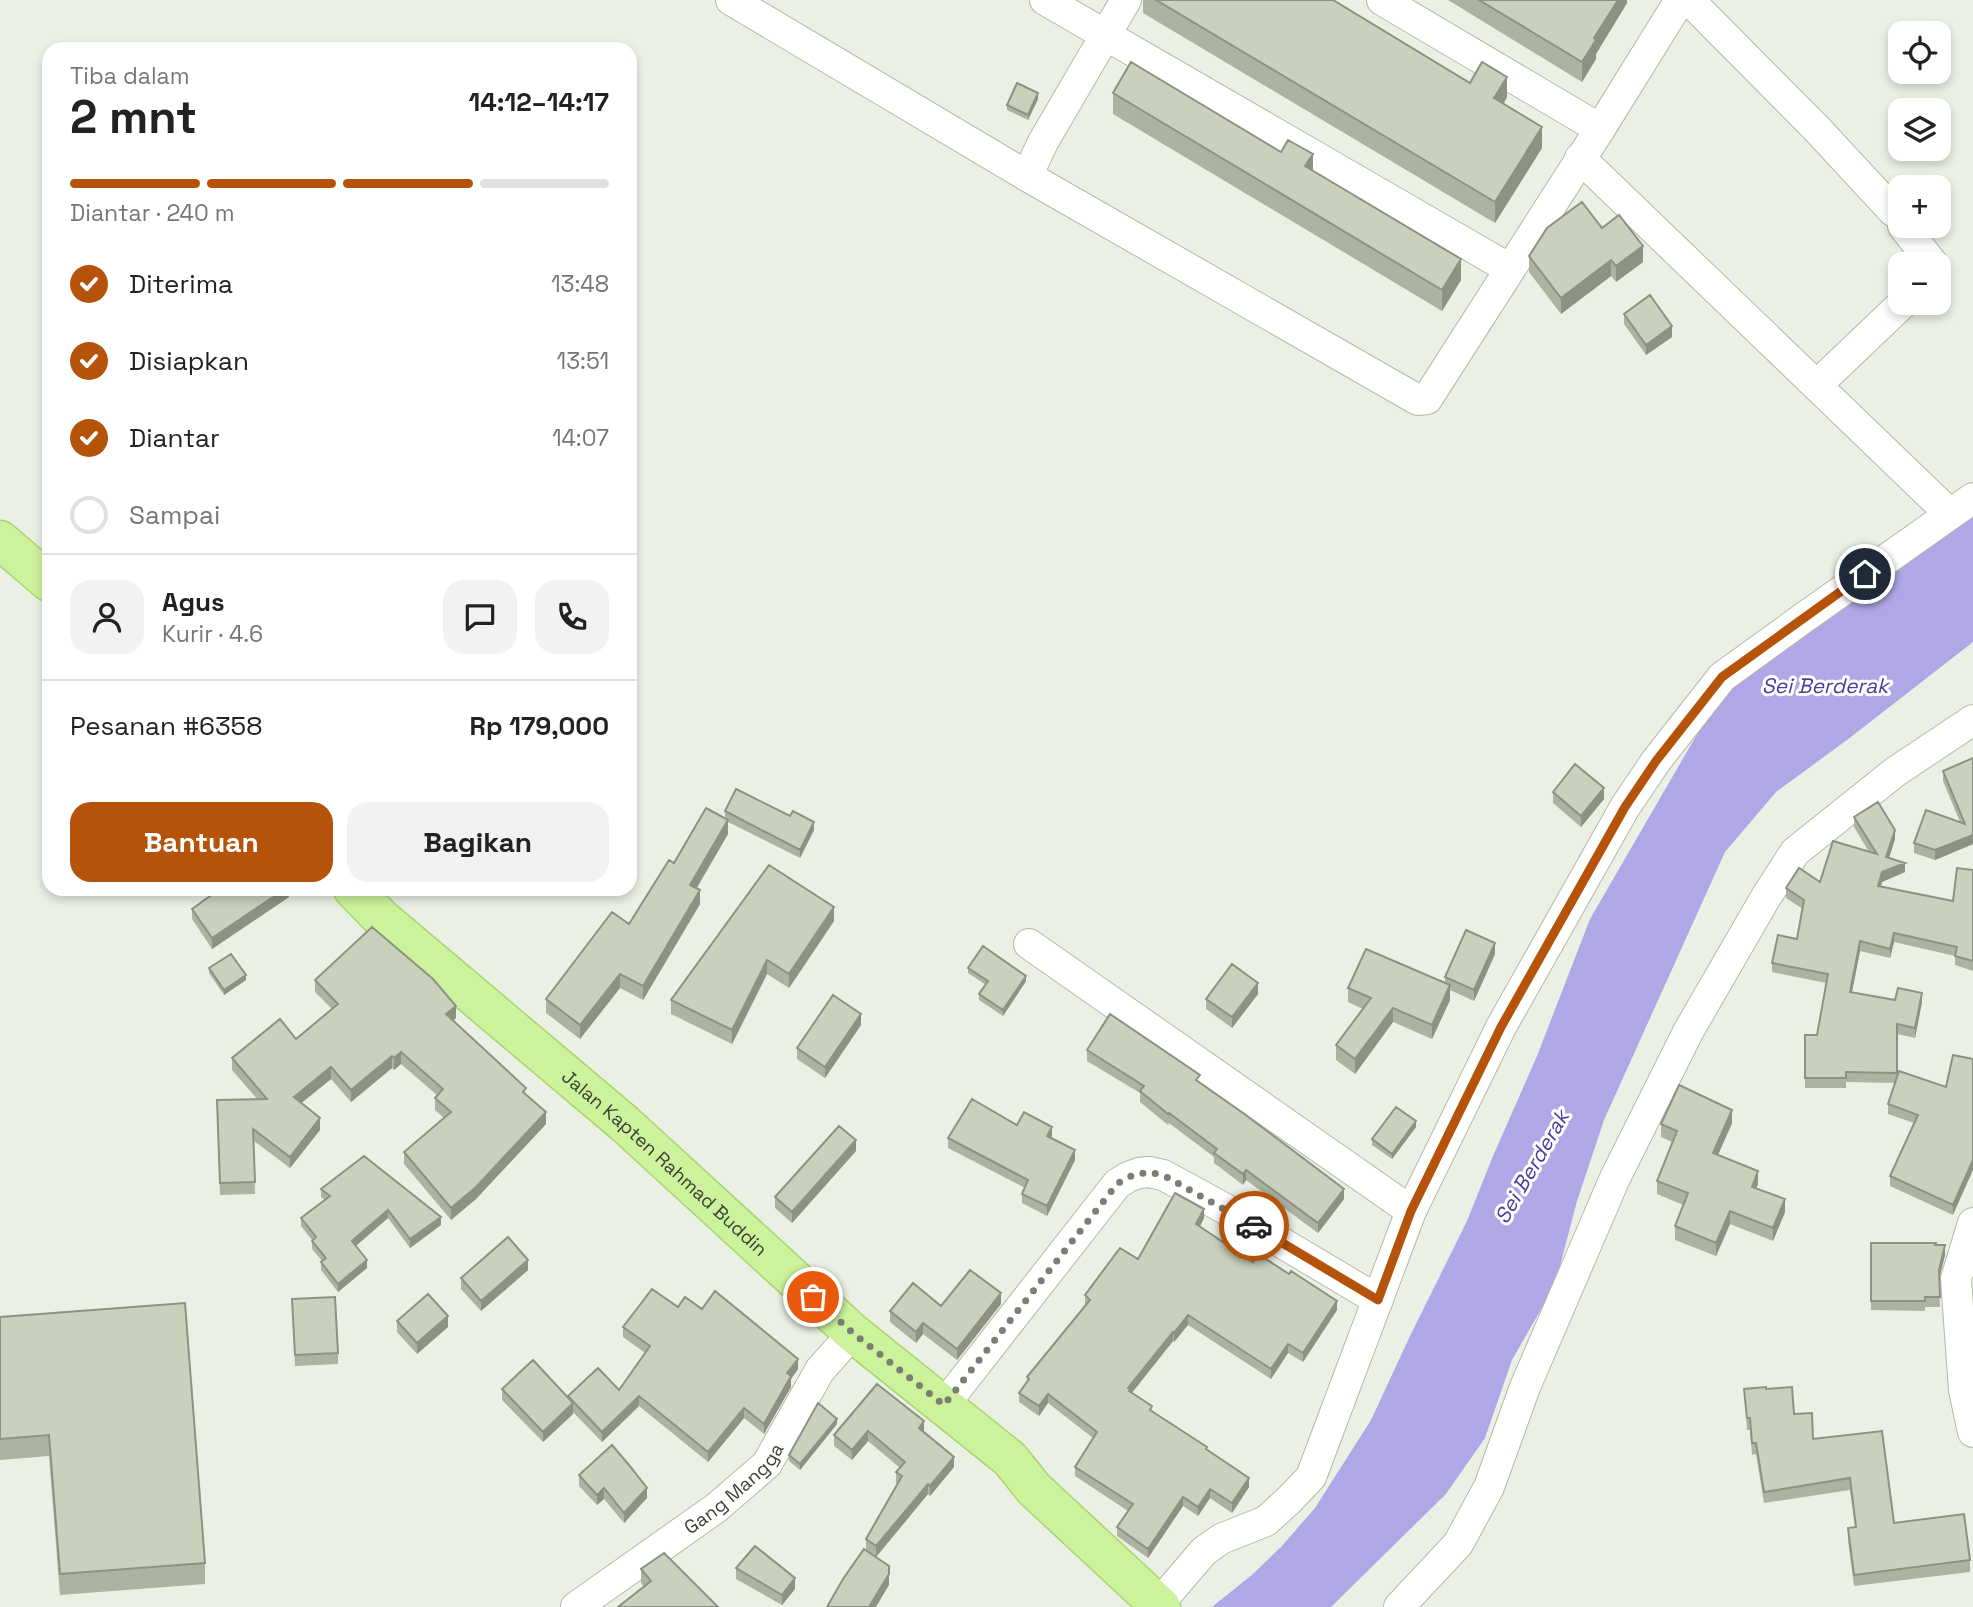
<!DOCTYPE html>
<html lang="id">
<head>
<meta charset="utf-8">
<style>
	:root { --surface:#fff; --page:#f2f2f2; --text:#222; --muted:#767676; --line:#e0e0e0; --accent:#b45309 }
	body { margin:0; font-family:"Space Grotesk",sans-serif; background:var(--page); color:var(--text); height:100vh; display:flex; flex-direction:column; font-size:26px; white-space:nowrap }
	* { box-sizing:border-box; margin:0 }
	p { font-size:23px; color:var(--muted) }
	.icon { flex:none; width:38px; height:38px; fill:none; stroke:currentColor; stroke-width:2; stroke-linecap:round; stroke-linejoin:round }
	.map { position:relative; flex:1; overflow:hidden }
	.panel { position:absolute; left:42px; top:42px; width:595px; height:854px; display:flex; flex-direction:column; background:var(--surface); border-radius:21px; box-shadow:0 4px 10px #0003 }
	.panel>* { flex:none }
	.buttons { position:absolute; left:1888px; top:21px; display:grid; gap:14px }
	.buttons a { display:grid; place-items:center; width:63px; height:63px; border-radius:14px; background:var(--surface); box-shadow:0 4px 10px #0003; font-size:35px }
	.pin { position:absolute; display:grid; place-items:center; width:60px; height:60px; color:#fff; margin:-30px; border:4px solid #fff; border-radius:50%; box-shadow:0 2px 7px #0007 }
	.courier { position:absolute; display:grid; place-items:center; width:70px; height:70px; margin:-35px; border:5px solid #b45309; border-radius:50%; background:#fff; color:#222; box-shadow:0 2px 9px #0007 }
	.head em { font-style:normal; font-weight:600 }
	.head div { display:flex; flex-direction:column-reverse }
	.head { display:flex; align-items:center; justify-content:space-between; height:119px; padding:0 28px }
	h1 { font-size:46px; font-weight:600; line-height:52px }
	.bar { display:grid; grid-template-columns:repeat(4,1fr); gap:10px 7px; align-content:center; height:84px; padding:0 28px }
	.bar i { height:9px; border-radius:5px; background:var(--line) }
	.bar .on { background:var(--accent) }
	.bar p { grid-column:span 4 }
	.line { display:flex; align-items:center; gap:18px; padding:0 28px; border-top:2px solid var(--line) }
	.line div { flex:1 }
	.round { display:grid; place-items:center; flex:none; width:74px; height:74px; border-radius:21px; background:var(--page) }
	ol { padding:0 28px; list-style:none }
	li { display:flex; align-items:center; gap:21px; height:77px }
	li p { margin-inline-start:auto }
	li .icon { padding:7px; border-radius:50%; background:var(--accent); color:#fff; stroke-width:4 }
	li:last-child { color:var(--muted) }
	li i { width:38px; height:38px; border:4px solid var(--line); border-radius:50% }
	.cta { display:flex; gap:14px; margin-top:auto; padding:14px 28px }
	.cta a { flex:1; height:80px; border-radius:21px; background:var(--accent); color:#fff; font-size:28px; font-weight:600; line-height:80px; text-align:center }
	.cta a+a { background:var(--page); color:var(--text) }
	.map>svg:first-child { display:block }
	.water { fill:#b0a7e6 }
	.lines { fill:none; stroke-linecap:round; stroke-linejoin:round }
	.minor-casing { stroke:#b3baa8; stroke-width:32 }
	.major-casing { stroke:#a9d46e; stroke-width:41 }
	.minor { stroke:#fff; stroke-width:30 }
	.major { stroke:#ccf29c; stroke-width:38 }
	.wall { fill:#adb3a1 }
	.shaded-wall { fill:#8d9283 }
	.building { fill:#c9d0bb; stroke:#8d9283; stroke-width:2 }
	.done { stroke:#7a7e73; stroke-width:7; stroke-dasharray:0 12.6 }
	.route { stroke:#b45309; stroke-width:9 }
	.labels { text-anchor:middle; stroke-width:6; stroke-linejoin:round; paint-order:stroke }
	.street-label { font-size:19px; fill:#3d4135; stroke:#fff }
	.water-label { font-size:21px; font-style:italic; fill:#4b3ca0; stroke:#fff }
</style>
</head>
<body>
<div class="map">
<svg width="1973" height="1607" viewBox="0 0 1973 1607">
	<rect width="100%" height="100%" fill="#ebf0e5"/>
	<path class="water" d="M1973,512V642L1847,740L1776,792L1725,852L1604,1120L1577,1201L1555,1285L1512,1360L1485,1438L1446,1494L1331,1607H1212L1253,1574L1281,1547L1315,1508L1371,1420L1410,1336L1467,1221L1493,1156L1537,1056L1590,919L1714,705L1727,688L1754,673L1795,638Z"/>
	<g class="lines">
		<g class="minor-casing">
			<g id="minor">
				<path d="M731,0L1027,176"/>
				<path d="M1045,0L1510,269"/>
				<path d="M1126,0L1043,142L1027,176L1418,400L1427,399L1600,129L1680,0"/>
				<path d="M1382,0L1600,129"/>
				<path d="M1689,0L1817,129L1893,211"/>
				<path d="M1580,158L1950,514"/>
				<path d="M1903,226L1933,264"/>
				<path d="M1817,385L1903,303"/>
				<path d="M1029,944L1411,1211"/>
				<path d="M1973,1223L1956,1279L1964,1390L1973,1432"/>
				<path d="M944,1405L1117,1184L1128,1177L1139,1173L1149,1172L1163,1175L1220,1206L1378,1300"/>
				<path id="s1" d="M576,1607L716,1508L767,1464L820,1370L853,1333"/>
				<path d="M1156,1607L1204,1551L1221,1539L1266,1521L1289,1500L1311,1477L1411,1211L1501,1027L1625,807L1656,761L1722,677L1802,619L1973,498"/>
				<path d="M1399,1607L1458,1544L1489,1487L1525,1387L1615,1178L1689,1030L1766,897L1795,852L1895,772L1973,720"/>
			</g>
		</g>
		<g class="major-casing">
			<g id="major">
				<path d="M0,540L49,582"/>
				<path id="s2" d="M353,889L381,918L625,1124L853,1333L1010,1459L1034,1489L1161,1607"/>
			</g>
		</g>
		<use href="#minor" class="minor"/>
		<use href="#major" class="major"/>
	</g>
	<path class="wall" d="M1143,0H1333L1470,83L1507,97L1504,104L1542,148L1495,223L1143,13Z
		M1448,0H1627V3L1596,54V59L1582,82Z
		M1113,93L1313,170L1461,280L1442,311L1113,114Z
		M1038,99L1028,120L1007,110V105Z
		M1602,228L1643,262L1616,282L1611,276L1561,314L1529,272V256Z
		M1624,314L1672,337L1646,355L1624,324Z
		M1973,758V844L1935,860L1914,853V843L1960,822L1943,781V771Z
		M1553,792L1604,799L1581,827L1553,803Z
		M725,811L814,830L800,858L728,822V834L697,888L700,904L643,1000L620,988L580,1039L546,1013V999L629,924L674,863L725,818Z
		M1854,817L1895,839L1889,858L1905,872L1882,882L1881,886L1953,901L1973,870V971L1955,965V956L1894,942L1890,958L1860,951L1852,992L1895,1000L1922,1002L1915,1038L1897,1034V1078L1946,1087L1973,1059L1953,1215L1890,1186V1176L1914,1123L1888,1114V1104L1895,1083L1846,1082V1088H1805V1035H1817L1826,983L1772,972V963L1797,939L1803,909L1786,898V888L1820,882L1869,852L1854,827Z
		M289,889V897L212,949L192,919V909Z
		M834,921L789,988L767,974L732,1044L671,1014V1000Z
		M1495,954L1474,1001L1450,990V1000L1432,1039L1393,1022L1355,1074L1336,1060V1045L1363,1009L1348,1002V988L1445,984V977Z
		M209,968L246,980L224,995L209,973Z
		M968,968L1026,981L1003,1016L979,1000V994L986,985L968,973Z
		M315,980L456,1018L453,1021L526,1095L546,1124L476,1199L451,1220L404,1164V1152L444,1118L435,1110V1098L438,1096L401,1064L394,1070L392,1068L351,1102L331,1079L301,1103L320,1130L290,1168L254,1141L255,1194L220,1195L217,1112L257,1099L232,1070V1058L296,1039L332,1009L315,992Z
		M1258,994L1232,1028L1206,1009V999Z
		M861,1025L825,1078L797,1059V1048Z
		M1087,1050L1200,1083L1344,1199L1318,1233L1246,1180L1243,1185L1214,1163V1157L1169,1123L1168,1125L1140,1102V1093L1087,1061Z
		M1732,1123L1718,1155L1758,1184L1756,1188L1785,1212L1773,1241L1730,1224L1716,1256L1675,1240V1226L1683,1205L1657,1194V1181L1672,1142L1661,1137V1124Z
		M1017,1125L1052,1136L1051,1138L1075,1160L1047,1216L1022,1203V1194L1025,1188L948,1148V1138Z
		M1416,1127L1392,1159L1372,1145V1139Z
		M856,1151L792,1223L775,1208V1197Z
		M321,1189L441,1225L410,1248L388,1218L356,1246L367,1268L338,1292L321,1270V1262L322,1261L312,1249V1240L301,1226V1218L325,1200L321,1197Z
		M1204,1218L1200,1227L1253,1262L1337,1310L1303,1362L1288,1353L1271,1379L1188,1325L1174,1342L1173,1341L1132,1393L1152,1411L1207,1450L1249,1487L1232,1513L1210,1498L1198,1516L1183,1506L1148,1558L1117,1536V1527L1128,1511L1075,1476V1467L1093,1438L1048,1403L1039,1416L1019,1402V1393L1027,1382V1377L1085,1305V1295L1138,1259Z
		M1871,1243L1936,1245L1945,1255L1939,1278L1940,1307H1925V1311L1871,1310Z
		M528,1270L481,1311L461,1289V1278Z
		M292,1299L338,1353V1364L295,1366Z
		M1001,1304L957,1360L923,1334L916,1343L890,1322V1311Z
		M678,1307L702,1309L798,1369L791,1379V1387L764,1434L744,1418L708,1462L639,1406L602,1442L573,1412V1414L543,1442L502,1400V1389L568,1397L619,1390L645,1353L623,1337V1327Z
		M0,1317L205,1563V1584L60,1595L49,1456L0,1460Z
		M397,1321L448,1327L417,1354L397,1332Z
		M877,1384L924,1432L954,1467L930,1496L928,1494L876,1557L889,1585L866,1550V1539L898,1484L896,1483V1472L900,1468L868,1441L852,1460L834,1446V1435Z
		M1744,1389H1766L1794,1414L1813,1439L1894,1523L1970,1560V1572L1854,1586L1848,1540V1528L1855,1527L1850,1490L1764,1503L1756,1454L1752,1455L1750,1430H1747Z
		M837,1424L800,1470L789,1461V1455Z
		M579,1475L647,1498L624,1523L604,1499L597,1505L579,1486Z
		M736,1568L795,1589L782,1605L736,1579Z
		M641,1569L718,1607L644,1587L641,1583Z"/>
	<path class="shaded-wall" d="M1618,0H1627V3L1596,54V59L1582,82V62L1594,38Z
		M1507,77V97L1494,118V98Z
		M1038,93V99L1028,120V115Z
		M1542,127V148L1495,223V202Z
		M1313,154V175L1305,166Z
		M1643,246V262L1616,282V266Z
		M1461,259V280L1442,311V290Z
		M1611,260V276L1561,314V298Z
		M1672,326V337L1646,355V345Z
		M1604,788V799L1581,827V816Z
		M728,820V834L690,899V885Z
		M814,822V830L800,858V850Z
		M1895,830V839L1886,867V857Z
		M1973,835V844L1935,860V850Z
		M1905,863V872L1882,882L1878,896V886L1882,872Z
		M285,889H289V897L212,949V938Z
		M700,890V904L643,1000V986Z
		M834,907V921L789,988V974Z
		M1894,933V942L1890,958V949Z
		M1860,941V951L1850,1002V992Z
		M1495,943V954L1474,1001V990Z
		M767,960V974L732,1044V1030Z
		M620,974V988L580,1039V1025Z
		M246,975V980L224,995V990Z
		M1026,976V981L1003,1016V1010Z
		M1258,983V994L1232,1028V1017Z
		M1450,985V1000L1432,1039V1025Z
		M1922,993V1002L1915,1038V1028Z
		M456,1006V1018L446,1026V1014Z
		M1393,1008V1022L1355,1074V1059Z
		M861,1014V1025L825,1078V1067Z
		M401,1052V1064L394,1070V1058Z
		M392,1056V1068L351,1102V1090Z
		M331,1067V1079L294,1109V1097Z
		M1732,1110V1123L1713,1166V1153Z
		M546,1112V1124L476,1199L451,1220V1208Z
		M320,1118V1130L290,1168V1157Z
		M1416,1121V1127L1392,1159V1154Z
		M1052,1127V1136L1047,1146V1136Z
		M856,1140V1151L792,1223V1212Z
		M1075,1150V1160L1047,1216V1206Z
		M1973,1160V1170L1953,1215V1205Z
		M1246,1170V1180L1243,1185V1174Z
		M1758,1171V1184L1752,1200V1187Z
		M1344,1189V1199L1318,1233V1223Z
		M1785,1199V1212L1773,1241V1228Z
		M1204,1209V1218L1196,1233V1224Z
		M388,1210V1218L352,1249V1241Z
		M1730,1211V1224L1716,1256V1243Z
		M441,1217V1225L410,1248V1239Z
		M1945,1245V1255L1939,1280V1270Z
		M367,1260V1268L338,1292V1284Z
		M528,1260V1270L481,1311V1301Z
		M1001,1293V1304L957,1360V1349Z
		M1337,1301V1310L1303,1362V1353Z
		M1188,1315V1325L1174,1342V1333Z
		M448,1316V1327L417,1354V1343Z
		M923,1323V1334L916,1343V1332Z
		M1173,1332V1341L1130,1395L1128,1388Z
		M1288,1344V1353L1271,1379V1369Z
		M798,1359V1369L791,1379V1387L764,1434V1424L787,1373Z
		M1048,1394V1403L1039,1416V1406Z
		M639,1396V1406L602,1442V1432Z
		M573,1403V1414L543,1442V1432Z
		M744,1408V1418L708,1462V1452Z
		M837,1419V1424L800,1470V1464Z
		M924,1421V1432L919,1439V1428Z
		M868,1431V1441L852,1460V1450Z
		M954,1457V1467L930,1496V1486Z
		M1249,1478V1487L1232,1513V1503Z
		M928,1484V1494L876,1557V1546Z
		M604,1488V1499L597,1505V1495Z
		M647,1488V1498L624,1523V1513Z
		M1210,1489V1498L1198,1516V1507Z
		M1183,1497V1506L1148,1558V1549Z
		M889,1574V1585L876,1607H869Z
		M795,1578V1589L782,1605V1595Z"/>
	<path class="building" d="M1156,0H1333L1470,83L1482,62L1507,77L1494,98L1542,127L1495,202Z
		M1479,0H1618L1594,38L1596,40L1582,62Z
		M1131,62L1281,152L1288,140L1313,154L1305,166L1461,259L1442,290L1113,93Z
		M1017,83L1038,93L1028,115L1007,105Z
		M1582,202L1602,228L1619,215L1643,246L1616,266L1611,260L1561,298L1529,256L1547,228Z
		M1650,295L1672,326L1646,345L1624,314Z
		M1973,758V835L1935,850L1914,843L1926,810L1965,824L1943,771Z
		M1575,764L1604,788L1581,816L1553,792Z
		M736,789L790,816L793,811L814,822L800,850L725,811Z
		M1878,802L1895,830L1886,857L1905,863L1882,872L1878,886L1953,901L1957,868L1973,870V961L1955,956L1957,947L1894,933L1890,949L1860,941L1850,992L1895,1000L1898,988L1922,993L1915,1028L1897,1024V1073L1846,1072V1078H1805V1035H1817L1828,974L1772,963L1778,935L1797,939L1804,900L1786,888L1799,868L1820,882L1833,841L1877,854L1854,817Z
		M706,808L728,820L690,885L700,890L643,986L620,974L580,1025L546,999L612,912L629,924L669,860L674,863Z
		M769,865L834,907L789,974L767,960L732,1030L671,1000Z
		M220,889H285L212,938L192,909Z
		M372,927L433,979L456,1006L446,1014L526,1088L523,1092L546,1112L476,1187L451,1208L404,1152L451,1112L435,1098L443,1089L401,1052L394,1058L392,1056L351,1090L331,1067L294,1097L320,1118L290,1157L253,1129L255,1182L220,1183L217,1100L267,1099L232,1058L280,1019L296,1039L338,1004L315,980Z
		M1466,930L1495,943L1474,990L1445,977Z
		M983,946L1026,976L1003,1010L979,994L988,981L968,968Z
		M1366,949L1450,985L1432,1025L1393,1008L1355,1059L1336,1045L1371,998L1348,988Z
		M231,954L246,975L224,990L209,968Z
		M1232,964L1258,983L1232,1017L1206,999Z
		M833,995L861,1014L825,1067L797,1048Z
		M1110,1014L1200,1075L1196,1080L1243,1113L1344,1189L1318,1223L1246,1170L1243,1174L1214,1153L1217,1149L1169,1113L1168,1114L1140,1091L1144,1086L1087,1050Z
		M1953,1055L1973,1059V1160L1953,1205L1890,1176L1918,1115L1888,1104L1899,1071L1946,1087Z
		M1679,1085L1732,1110L1713,1153L1758,1171L1752,1187L1785,1199L1773,1228L1730,1211L1716,1243L1675,1226L1688,1193L1657,1181L1677,1131L1661,1124Z
		M972,1099L1017,1125L1024,1112L1052,1127L1047,1136L1075,1150L1047,1206L1022,1194L1028,1180L948,1138Z
		M1396,1107L1416,1121L1392,1154L1372,1139Z
		M839,1126L856,1140L792,1212L775,1197Z
		M364,1156L441,1217L410,1239L388,1210L352,1241L367,1260L338,1284L321,1262L326,1258L312,1241L316,1237L301,1218L330,1196L321,1189Z
		M1175,1193L1204,1209L1196,1224L1253,1262L1258,1254L1289,1274L1291,1271L1337,1301L1303,1353L1288,1344L1271,1369L1188,1315L1174,1333L1173,1332L1128,1388L1130,1389L1129,1391L1152,1406L1150,1410L1207,1447L1206,1449L1249,1478L1232,1503L1210,1489L1198,1507L1183,1497L1148,1549L1117,1527L1133,1504L1075,1467L1097,1432L1048,1394L1039,1406L1019,1393L1029,1379L1027,1377L1090,1300L1085,1295L1120,1248L1138,1259Z
		M508,1237L528,1260L481,1301L461,1278Z
		M1871,1243H1936L1935,1245H1945L1939,1270L1940,1297H1925V1301H1871Z
		M970,1270L1001,1293L957,1349L923,1323L916,1332L890,1311L913,1283L941,1306Z
		M652,1289L678,1307L685,1297L702,1309L715,1291L798,1359L787,1373L791,1376L764,1424L744,1408L708,1452L639,1396L602,1432L568,1396L598,1368L619,1390L650,1346L623,1327Z
		M428,1294L448,1316L417,1343L397,1321Z
		M335,1297L338,1353L295,1355L292,1299Z
		M185,1303L205,1563L60,1574L49,1435L0,1439V1317Z
		M533,1360L573,1403L543,1432L502,1389Z
		M877,1384L924,1421L919,1428L954,1457L930,1486L928,1484L876,1546L866,1539L902,1476L896,1472L905,1462L868,1431L852,1450L834,1435Z
		M1766,1387V1389L1792,1387L1794,1414L1812,1413L1813,1439L1882,1431L1894,1523L1964,1514L1970,1560L1854,1575L1848,1528L1856,1527L1850,1478L1764,1492L1756,1443H1752L1750,1418H1747L1744,1389Z
		M818,1403L837,1419L800,1464L789,1455Z
		M612,1445L629,1465L647,1488L624,1513L604,1488L597,1495L579,1475Z
		M755,1546L795,1578L782,1595L736,1568Z
		M864,1549L889,1566V1574L869,1607H827L843,1579Z
		M664,1553L718,1607H618L651,1581L641,1569Z"/>
	<g class="lines">
		<path class="done" d="M813,1297L853,1333L944,1405L1117,1184C1133,1173 1145,1171 1163,1175L1254,1226"/>
		<path class="route" d="M1254,1226L1378,1300L1411,1211L1501,1027L1625,807L1656,761L1722,677L1865,574"/>
	</g>
	<g class="labels">
		<g class="street-label">
			<text dy="7" stroke="none"><textPath href="#s2" startOffset="415">Jalan Kapten Rahmad Buddin</textPath></text>
			<text dy="7" stroke="none"><textPath href="#s1" startOffset="198">Gang Mangga</textPath></text>
		</g>
		<g class="water-label">
			<text x="1825" y="693">Sei Berderak</text>
			<text transform="translate(1532 1167) rotate(-60)" y="7">Sei Berderak</text>
		</g>
	</g>
</svg>
<div class="buttons">
<a><svg class="icon" aria-label="locate" viewBox="0 0 24 24"><circle cx="12" cy="12" r="6"/><path d="M12 2v4M12 18v4M2 12h4M18 12h4"/></svg></a>
<a><svg class="icon" aria-label="layers" viewBox="0 0 24 24"><path d="M12 4l9 5-9 5-9-5zM3 14l9 5 9-5"/></svg></a>
<a>+</a>
<a>−</a>
</div>
<div class="pin" style="left:813px;top:1297px;background:#ea580c"><svg class="icon" aria-label="bag" viewBox="0 0 24 24"><path d="M5 8h14l-1 12H6zM9 8a3 3 0 0 1 6 0"/></svg></div>
<div class="pin" style="left:1865px;top:574px;background:#1f2937"><svg class="icon" aria-label="home" viewBox="0 0 24 24"><path d="M3 11l9-7 9 7M6 9v11h12V9"/></svg></div>
<div class="courier" style="left:1254px;top:1226px"><svg class="icon" aria-label="car" viewBox="0 0 24 24"><path d="M5 17H2v-5l4-1 3-4h7l3 4 3 1v5h-3M9 17h6M6 11h13"/><circle cx="7" cy="17" r="2"/><circle cx="17" cy="17" r="2"/></svg></div>
<section class="panel">
<div class="head"><div><h1>2 mnt</h1><p>Tiba dalam</p></div><em>14:12–14:17</em></div>
<div class="bar"><i class="on"></i><i class="on"></i><i class="on"></i><i></i><p>Diantar · 240 m</p></div>
<ol>
<li><svg class="icon" aria-label="check" viewBox="0 0 24 24"><path d="M5 12l5 5 9-10"/></svg>Diterima<p>13:48</p></li>
<li><svg class="icon" aria-label="check" viewBox="0 0 24 24"><path d="M5 12l5 5 9-10"/></svg>Disiapkan<p>13:51</p></li>
<li><svg class="icon" aria-label="check" viewBox="0 0 24 24"><path d="M5 12l5 5 9-10"/></svg>Diantar<p>14:07</p></li>
<li><i></i>Sampai</li>
</ol>
<div class="line" style="height:126px"><a class="round"><svg class="icon" aria-label="person" viewBox="0 0 24 24"><circle cx="12" cy="8" r="4"/><path d="M4 21q1-7 8-7t8 7"/></svg></a><div><b>Agus</b><p>Kurir · 4.6</p></div><a class="round"><svg class="icon" aria-label="chat" viewBox="0 0 24 24"><path d="M4 5h16v11H9l-5 4z"/></svg></a><a class="round"><svg class="icon" aria-label="phone" viewBox="0 0 24 24"><path d="M5 4h4l2 5-3 2q2 4 5 5l2-3 5 2v4C11 20 4 13 5 4z"/></svg></a></div>
<div class="line" style="height:91px"><div>Pesanan #6358</div><b>Rp 179,000</b></div>
<div class="cta"><a>Bantuan</a><a>Bagikan</a></div>
</section>
</div>
</body>
</html>
